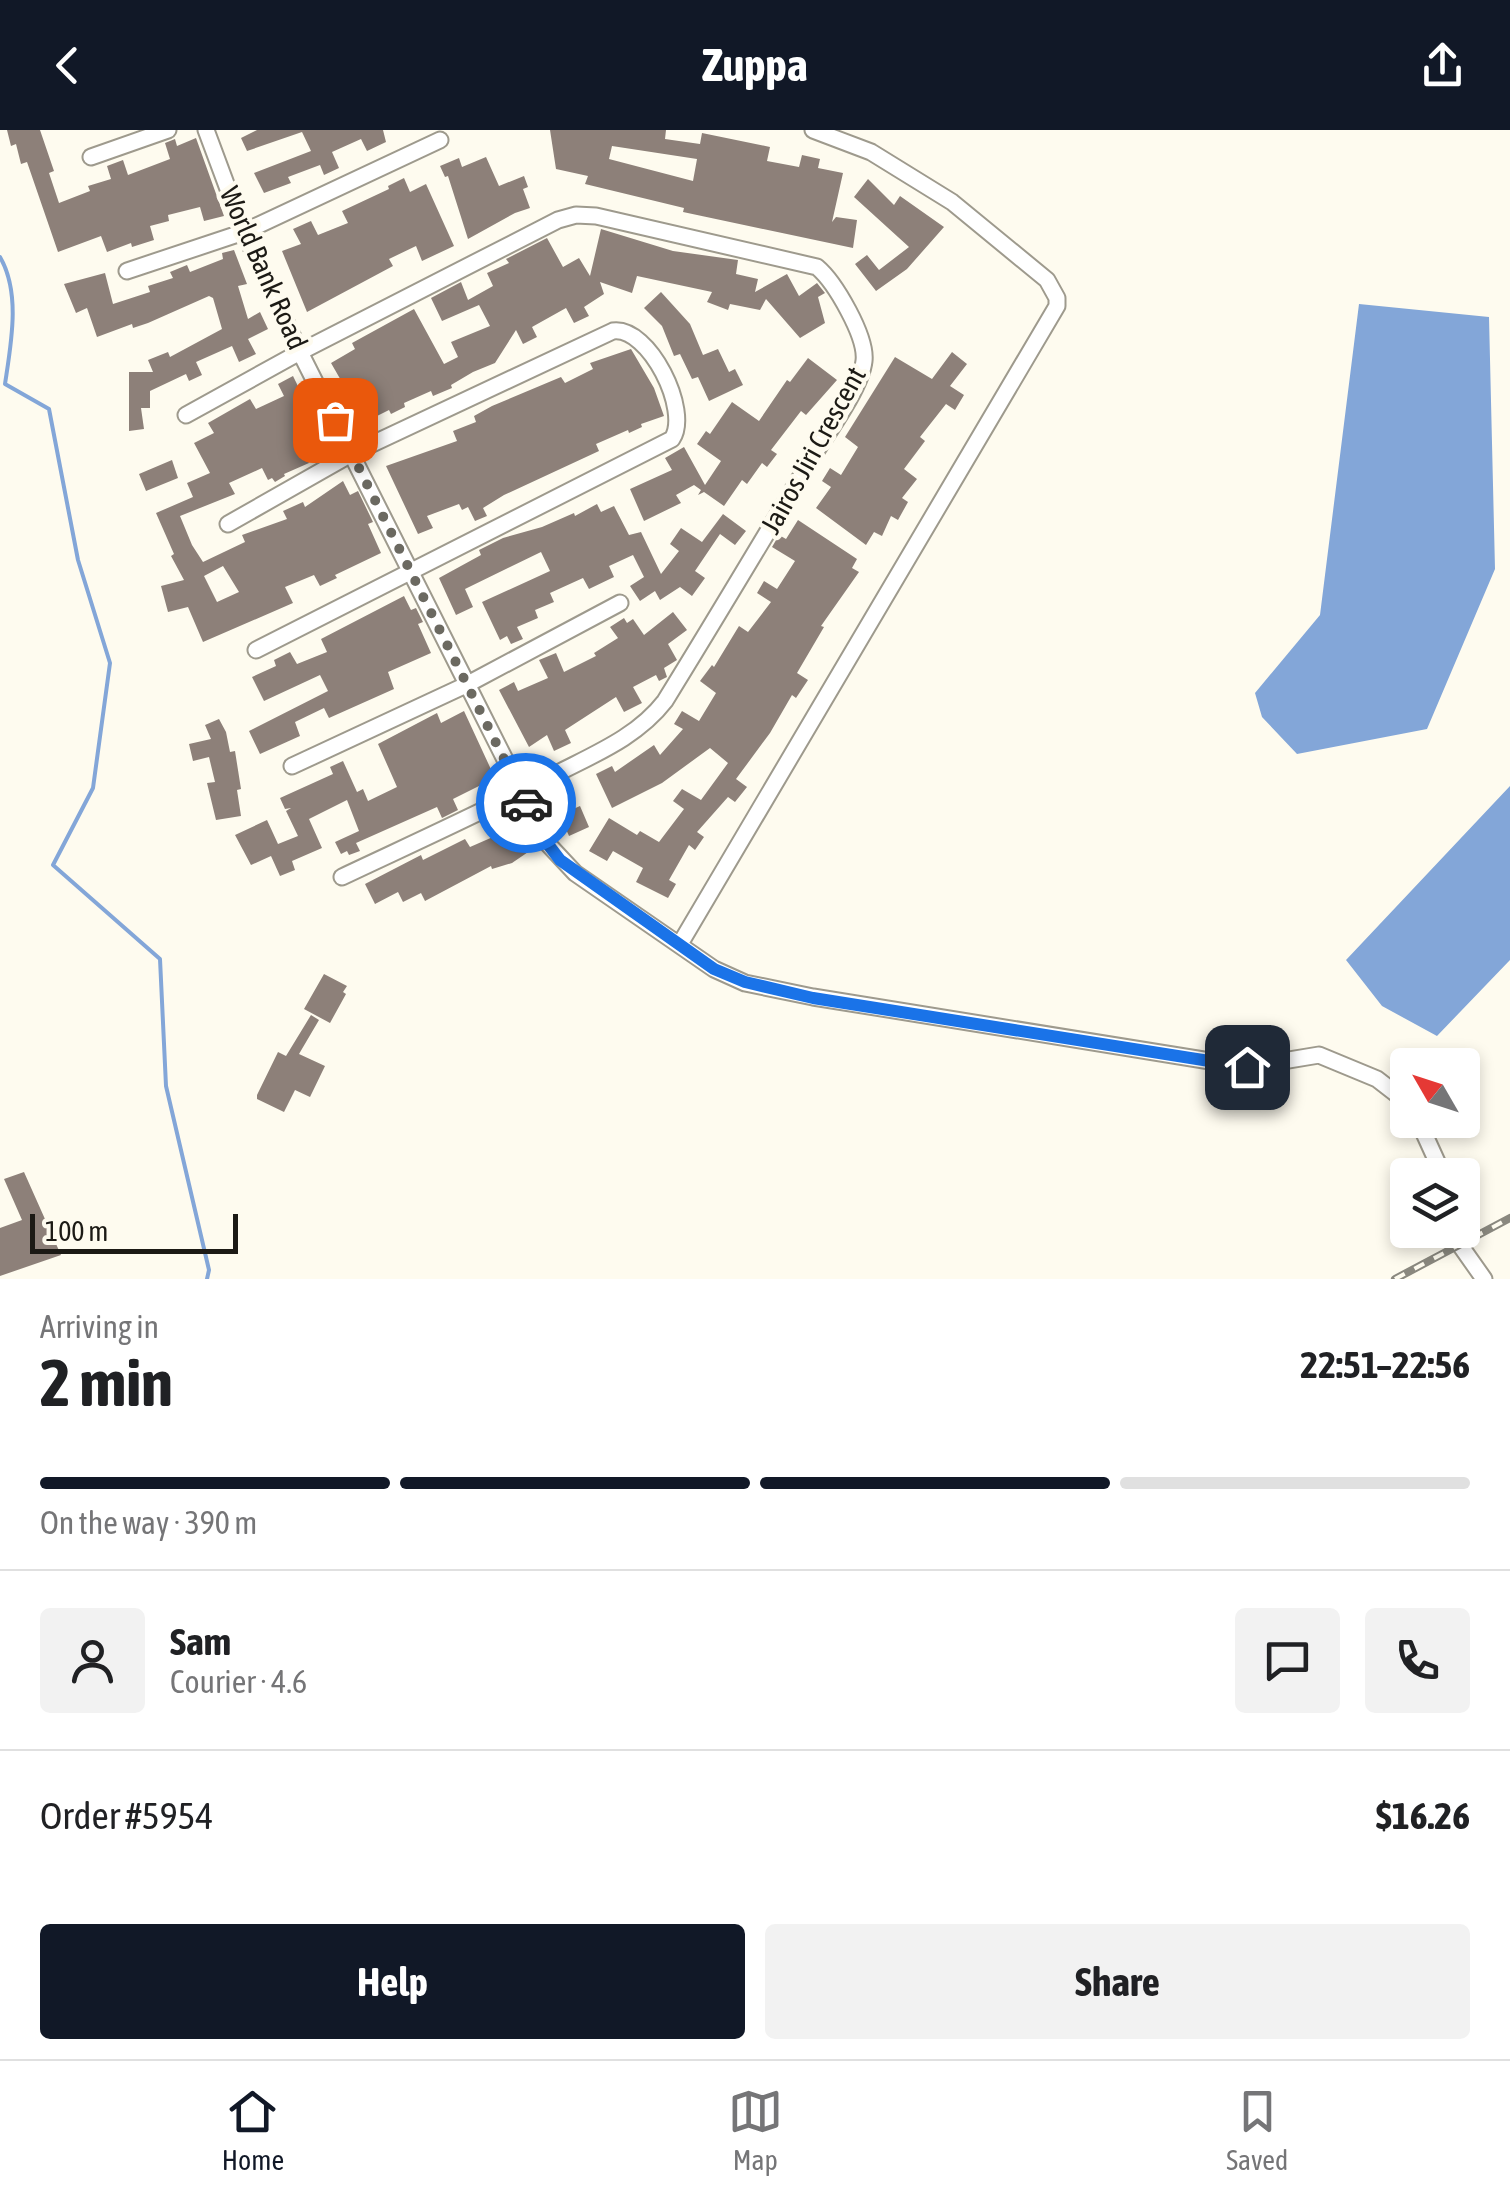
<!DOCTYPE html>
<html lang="en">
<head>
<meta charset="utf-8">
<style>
	:root { --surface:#fff; --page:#f2f2f2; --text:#202124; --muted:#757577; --line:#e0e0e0; --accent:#111827 }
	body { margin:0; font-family:"Asap Condensed",sans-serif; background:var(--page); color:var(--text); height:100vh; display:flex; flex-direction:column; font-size:38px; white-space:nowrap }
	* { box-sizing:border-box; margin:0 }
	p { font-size:32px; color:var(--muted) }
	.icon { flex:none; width:55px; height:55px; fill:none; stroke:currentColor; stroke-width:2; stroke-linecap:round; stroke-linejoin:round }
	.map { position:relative; height:1149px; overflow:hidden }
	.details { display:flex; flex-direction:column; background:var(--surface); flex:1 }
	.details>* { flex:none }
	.needle { width:65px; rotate:309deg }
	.fabs { position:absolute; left:1390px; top:918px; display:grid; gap:20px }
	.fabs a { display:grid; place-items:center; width:90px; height:90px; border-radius:10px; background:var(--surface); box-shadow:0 5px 15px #0003; font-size:50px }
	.scale { position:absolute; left:30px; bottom:25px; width:208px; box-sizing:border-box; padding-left:10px; border:5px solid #1c1a15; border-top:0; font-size:28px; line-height:35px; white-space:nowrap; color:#1c1a15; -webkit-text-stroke:8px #fefbef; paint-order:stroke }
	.pin { position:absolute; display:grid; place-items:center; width:85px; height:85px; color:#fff; margin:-42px; border-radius:20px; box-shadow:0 5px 15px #0006 }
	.courier { position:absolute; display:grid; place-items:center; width:100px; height:100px; margin:-50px; border:8px solid #1a73e8; border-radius:50%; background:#fff; color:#222; box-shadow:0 2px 12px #0007 }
	.head em { font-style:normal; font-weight:700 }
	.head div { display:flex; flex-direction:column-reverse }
	.head { display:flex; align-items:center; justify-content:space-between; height:170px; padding:0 40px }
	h1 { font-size:65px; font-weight:700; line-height:75px }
	.bar { display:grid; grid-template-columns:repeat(4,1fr); gap:15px 10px; align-content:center; height:120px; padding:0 40px }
	.bar i { height:12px; border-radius:8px; background:var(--line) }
	.bar .active { background:var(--accent) }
	.bar p { grid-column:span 4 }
	.line { display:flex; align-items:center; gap:25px; padding:0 40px; border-top:2px solid var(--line) }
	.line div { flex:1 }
	.round { display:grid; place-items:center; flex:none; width:105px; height:105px; border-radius:10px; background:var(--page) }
	.action { display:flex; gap:20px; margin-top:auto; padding:20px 40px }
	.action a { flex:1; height:115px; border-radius:10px; background:var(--accent); color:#fff; font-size:40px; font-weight:700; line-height:115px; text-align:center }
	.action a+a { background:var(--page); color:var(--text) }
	header { display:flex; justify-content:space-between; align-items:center; height:130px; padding:0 40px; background:var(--accent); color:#fff; font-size:45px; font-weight:700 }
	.menu { display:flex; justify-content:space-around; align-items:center; height:140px; border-top:2px solid var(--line); background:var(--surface); font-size:28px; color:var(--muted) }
	.menu a { display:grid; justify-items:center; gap:5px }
	.menu .active { color:var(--accent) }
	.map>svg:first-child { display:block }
	.water { fill:#83a6d8 }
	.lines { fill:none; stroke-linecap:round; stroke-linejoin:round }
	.stream { stroke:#83a6d8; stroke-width:4 }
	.building { fill:#8d8079; fill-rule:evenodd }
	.minor-casing { stroke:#9e9a8d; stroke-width:19 }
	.minor { stroke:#fff; stroke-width:15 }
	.rail-casing { stroke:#8a887f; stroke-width:8 }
	.rail { stroke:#fefbef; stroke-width:4; stroke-dasharray:11; stroke-linecap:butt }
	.done { stroke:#6b6961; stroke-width:10; stroke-dasharray:0 18 }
	.route { stroke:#1a73e8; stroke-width:12 }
	.labels { text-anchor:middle; stroke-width:9; stroke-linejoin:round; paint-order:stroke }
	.street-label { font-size:28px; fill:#1c1a15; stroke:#fefbef }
</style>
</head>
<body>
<header><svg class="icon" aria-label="back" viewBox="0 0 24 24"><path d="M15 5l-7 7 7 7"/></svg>Zuppa<svg class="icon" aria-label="share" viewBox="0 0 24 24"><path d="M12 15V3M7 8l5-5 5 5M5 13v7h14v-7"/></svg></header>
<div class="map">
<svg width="1510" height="1149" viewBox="0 0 1510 1149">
	<rect width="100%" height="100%" fill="#fefbef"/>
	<path class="water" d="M1359,174L1489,187L1495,439L1427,599L1297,624L1262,587L1255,563L1320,485Z
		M1510,656V830L1437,906L1382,876L1346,830Z"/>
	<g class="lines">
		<path class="stream" d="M0,127C21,163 11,214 5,254L49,279L78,430L110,533L93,658L53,735L160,829L166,956L209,1140L207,1149"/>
	</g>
	<path class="building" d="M7,0H40L54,41L49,43L59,73L90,61L88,56L111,49L107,36L123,30L128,45L170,29L165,13L175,9L177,16L196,8L224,86L204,91L200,77L168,85L169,91L150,96L154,110L132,117L131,113L107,122L101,106L58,122L27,32L21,34L16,14L11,16Z
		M257,0H383L386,12L367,21L361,9L332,22L339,38L324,45L320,35L288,47L291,53L264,63L254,43L311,21L302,2L247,21L241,8Z
		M550,0H666L665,9L700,14L702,3L770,17L767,31L799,37L802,25L820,29L818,38L843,43L832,92L836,87L857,90L853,118L683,82L684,78L585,54L588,46L556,39ZM612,16L697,29L693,51L609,29Z
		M486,27L499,56L524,46L528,57L523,59L530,78L515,83L468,109L448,46L445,47L440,36L459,28L462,37Z
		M404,48L410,62L426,54L454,116L422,131L416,116L389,129L393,136L307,182L282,121L301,114L293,99L311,91L318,105L348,93L342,81L389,59L388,56Z
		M868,49L894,75L900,66L944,97L907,139L876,161L855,134L867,125L879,140L909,117L854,67Z
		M601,99L673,121L738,130L736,144L758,149L755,162L787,144L799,166L817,153L825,163L818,167L825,193L800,208L766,169L760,180L730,174L728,180L707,172L712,162L637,146L632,163L600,152L604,164L584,177L589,186L574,193L566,178L532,197L537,207L523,214L516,200L495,233L473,242L451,255L452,258L433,266L431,261L404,273L405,277L391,284L389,280L365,292L331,233L355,219L352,213L414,179L444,234L458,227L451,212L490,196L479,175L442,191L431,168L461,152L468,170L493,156L487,143L509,133L506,129L547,108L563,137L579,128L590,146Z
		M234,120L247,154L238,156L248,189L260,182L268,199L248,209L256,224L239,232L232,216L196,232L202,245L189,251L186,244L150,261V278H141L144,299L129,301V242H153L148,230L168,222L170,227L222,199L213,168L209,166L148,193L133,198L132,194L97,207L87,178L76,183L64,154L105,143L113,174L150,162L148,156L173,148L170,142L187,135L190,142L223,129L222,123Z
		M661,162L690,194L703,225L718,219L729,242L735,239L743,255L709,271L698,247L692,249L680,224L674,226L662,196L644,178Z
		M631,219L654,258L664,286L641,294L642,297L629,303L628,300L596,314L599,321L504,365L483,378L487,386L475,391L468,377L462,380L459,374L427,386L433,398L418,404L386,336L457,311L453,301L476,292L474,286L492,276L561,247L565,253L593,239L590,233Z
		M952,222L967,234L950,256L964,265L955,280L946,274L920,307L925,311L904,339L917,349L902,368L908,372L898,390L891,386L882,406L874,402L866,415L816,378L831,357L822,351L830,338L841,345L858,317L845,307L895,227L932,249Z
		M808,228L837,250L806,285L801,281L771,320L777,324L767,337L762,333L747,354L742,350L724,376L704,362L698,365L701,360L694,355L676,365L681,373L644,391L630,359L672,340L665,328L684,317L705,355L721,331L697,314L706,301L710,304L732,272L759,291L787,250L790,252Z
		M293,246L323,307L302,317L309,333L284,344L285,346L275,352L272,348L268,350L262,338L229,353L235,364L180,386L192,415L203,432L245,412L242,405L287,389L283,381L303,372L305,377L343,351L350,365L358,361L373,392L368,394L381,423L335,445L337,448L320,456L314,445L285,457L293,473L203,512L188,477L168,482L161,456L184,450L171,426L174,424L156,383L193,367L187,353L210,343L194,313L214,303L208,293L250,269L256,279L284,266L278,254ZM223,436L239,462L217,472L204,446Z
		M172,330L178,348L146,361L139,344Z
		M597,374L601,382L614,376L629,405L641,402L661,444L679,421L670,414L681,398L702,412L723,384L746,401L735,415L720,404L695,441L705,448L692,466L680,457L660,470L655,461L640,471L630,456L644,447L633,425L609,436L614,447L589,459L583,448L550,463L554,472L535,480L538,488L517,497L523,509L511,514L507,506L500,510L482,472L550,441L541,422L465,459L473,477L456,485L439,448L481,425L479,420L503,408L542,397L574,383L575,386Z
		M798,390L857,429L852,438L859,442L821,496L824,497L797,543L808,550L796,568L792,565L770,603L736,649L747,657L735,672L728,667L697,702L704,707L695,720L689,715L669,750L676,754L668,768L636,752L643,738L613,721L607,731L589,721L609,688L637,705L640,701L659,712L684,679L673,671L682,659L701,670L728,633L710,618L662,653L612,678L596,644L612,636L615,642L654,615L660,625L683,599L674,594L682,581L699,591L716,563L700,551L712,535L714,537L739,496L748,502L771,472L757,463L764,451L777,459L795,431L772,417L779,405L786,409Z
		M404,466L411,480L416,478L423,492L418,494L431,523L388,542L394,559L329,588L324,578L295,592L300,606L260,624L249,601L328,561L320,545L264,571L252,547L276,536L274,530L290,522L297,534L327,522L321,509Z
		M673,482L687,500L668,514L677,530L664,538L667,547L659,551L656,545L633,557L642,573L624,582L616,567L565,600L571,613L554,621L547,605L529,617L499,560L514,552L518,561L548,548L539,530L556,523L564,542L596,526L594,523L618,508L610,497L624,488L627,493L633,489L644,505Z
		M464,581L495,648L453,669L458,680L442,688L437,677L356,713L360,721L349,725L347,721L341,724L335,712L359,701L347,670L309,689L322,718L292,731L295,740L280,746L271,726L251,735L235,705L267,690L278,714L298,706L286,681L291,678L285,679L280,668L333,644L330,637L343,631L357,662L363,659L368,671L397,657L378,614L437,583L441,593Z
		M219,589L226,602L230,622L235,621L241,659L237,660L241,686L216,690L207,653L215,652L209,627L193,631L189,614L211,609L205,595Z
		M580,676L589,697L569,706L560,685Z
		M516,691L534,718L512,733L492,739L491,736L425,771L421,763L403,772L398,762L375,774L365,754L421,725L423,730L465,709L470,717L502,703L501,701Z
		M324,844L347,856L343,862L346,864L330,893L304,879Z
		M311,885L319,890L299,924L325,936L310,967L295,960L284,982L257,969V965L278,922L286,926Z
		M24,1042L61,1125L0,1146V1098L22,1090L4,1049Z"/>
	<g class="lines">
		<g class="minor-casing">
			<path id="minor" d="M206,0L244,102L300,222L547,713L575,743L714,839L745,853L813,867L1247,937L1319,925L1377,949L1408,973
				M91,27L168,0
				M127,141L244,102L440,10
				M186,285L300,222L558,90L576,85L596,86L817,137C835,152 867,207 864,231C861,258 828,302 813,326C764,408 715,490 665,571C638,606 597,623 558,643C487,680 414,713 342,747
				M228,394L353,323L613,201C649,196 691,281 672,309L256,520
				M292,636L466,555L620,473
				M680,814L1057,176V168L1047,150L952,72L871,22L813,0
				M1418,990L1443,1045
				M1457,1100L1460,1115L1484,1149"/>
		</g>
		<use href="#minor" class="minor"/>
		<g class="rail-casing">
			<path id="rail" d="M1395,1149L1510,1088"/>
		</g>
		<use href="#rail" class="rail"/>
	</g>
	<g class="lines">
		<path class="done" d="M335,290L526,673"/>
		<path class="route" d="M526,673L547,713L560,730L714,839L745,852L813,868L1247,937"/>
	</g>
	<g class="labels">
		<g class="street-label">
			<text transform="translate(264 138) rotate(66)" y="10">World Bank Road</text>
			<text transform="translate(813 320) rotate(-61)" y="10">Jairos Jiri Crescent</text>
		</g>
	</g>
</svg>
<div class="fabs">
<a><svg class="needle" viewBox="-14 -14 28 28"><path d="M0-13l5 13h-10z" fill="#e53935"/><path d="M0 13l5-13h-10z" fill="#757577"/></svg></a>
<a><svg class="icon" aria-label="layers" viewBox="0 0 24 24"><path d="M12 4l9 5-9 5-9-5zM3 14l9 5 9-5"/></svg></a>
</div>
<div class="scale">100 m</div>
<div class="pin" style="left:335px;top:290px;background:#ea580c"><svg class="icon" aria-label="bag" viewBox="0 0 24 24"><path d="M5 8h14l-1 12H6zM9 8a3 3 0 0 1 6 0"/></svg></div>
<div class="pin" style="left:1247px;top:937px;background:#1f2937"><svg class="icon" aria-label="home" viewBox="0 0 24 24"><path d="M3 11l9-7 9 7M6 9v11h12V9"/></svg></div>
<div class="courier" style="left:526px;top:673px"><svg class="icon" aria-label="car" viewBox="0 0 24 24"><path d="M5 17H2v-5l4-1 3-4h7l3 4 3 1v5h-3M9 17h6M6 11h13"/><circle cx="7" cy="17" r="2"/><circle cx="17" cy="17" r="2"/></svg></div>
</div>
<section class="details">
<div class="head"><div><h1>2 min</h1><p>Arriving in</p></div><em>22:51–22:56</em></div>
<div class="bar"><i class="active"></i><i class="active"></i><i class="active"></i><i></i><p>On the way · 390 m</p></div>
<div class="line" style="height:180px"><a class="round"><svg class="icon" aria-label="person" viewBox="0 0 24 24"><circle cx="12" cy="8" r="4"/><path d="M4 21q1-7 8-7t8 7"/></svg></a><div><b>Sam</b><p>Courier · 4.6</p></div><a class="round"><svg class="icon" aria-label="chat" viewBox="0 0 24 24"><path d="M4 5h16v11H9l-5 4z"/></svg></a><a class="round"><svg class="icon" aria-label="phone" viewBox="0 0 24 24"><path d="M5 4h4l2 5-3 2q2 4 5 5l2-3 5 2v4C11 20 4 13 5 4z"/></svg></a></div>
<div class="line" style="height:130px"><div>Order #5954</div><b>$16.26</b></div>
<div class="action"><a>Help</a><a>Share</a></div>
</section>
<nav class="menu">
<a class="active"><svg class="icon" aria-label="home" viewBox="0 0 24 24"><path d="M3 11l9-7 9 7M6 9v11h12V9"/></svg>Home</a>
<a><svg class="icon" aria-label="map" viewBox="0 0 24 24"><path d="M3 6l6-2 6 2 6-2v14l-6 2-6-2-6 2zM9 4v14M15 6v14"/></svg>Map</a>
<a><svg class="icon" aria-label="saved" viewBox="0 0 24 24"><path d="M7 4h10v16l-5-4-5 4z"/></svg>Saved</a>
</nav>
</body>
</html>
